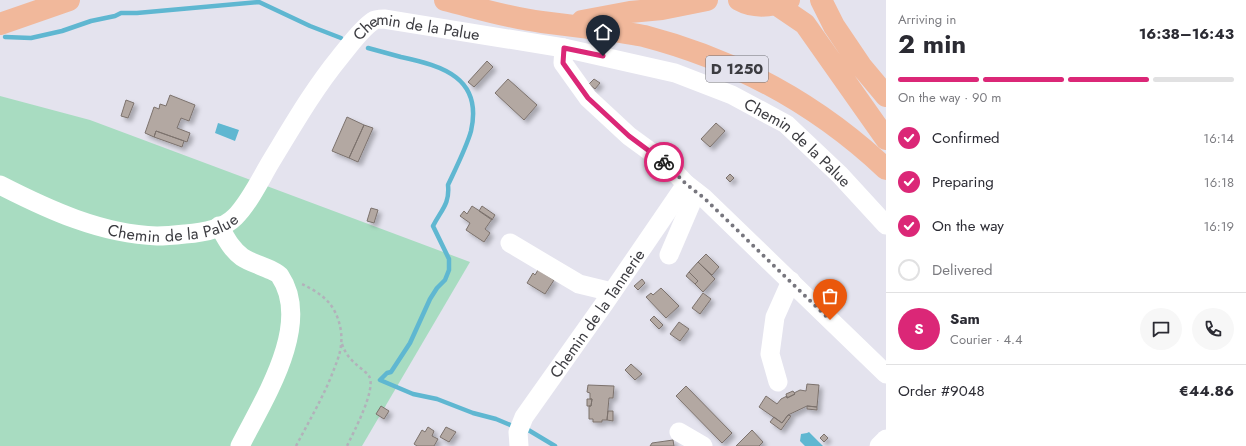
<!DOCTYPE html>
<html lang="en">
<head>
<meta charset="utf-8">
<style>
	:root { --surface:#fff; --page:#f7f7f7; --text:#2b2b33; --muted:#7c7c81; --line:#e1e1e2; --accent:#db2777 }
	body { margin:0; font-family:Jost,sans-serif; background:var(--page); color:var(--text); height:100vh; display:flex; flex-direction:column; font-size:15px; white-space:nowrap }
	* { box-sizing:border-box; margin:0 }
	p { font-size:13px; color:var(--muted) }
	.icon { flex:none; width:22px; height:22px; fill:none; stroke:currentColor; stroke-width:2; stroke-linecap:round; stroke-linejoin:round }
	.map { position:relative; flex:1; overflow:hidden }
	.panel { display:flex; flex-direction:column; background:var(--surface); width:360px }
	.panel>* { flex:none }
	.pin { position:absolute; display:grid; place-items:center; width:34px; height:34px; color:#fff; margin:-41px -17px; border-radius:50% 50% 50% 0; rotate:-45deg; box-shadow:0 0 4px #0007 }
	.pin .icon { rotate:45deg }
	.courier { position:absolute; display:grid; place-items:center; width:40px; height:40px; margin:-20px; border:3px solid #db2777; border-radius:50%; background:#fff; color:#222; box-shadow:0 1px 5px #0007 }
	.summary em { font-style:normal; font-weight:700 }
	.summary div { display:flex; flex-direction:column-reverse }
	.summary { display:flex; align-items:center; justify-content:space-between; height:68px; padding:0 12px }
	h1 { font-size:26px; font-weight:700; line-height:30px }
	.bar { display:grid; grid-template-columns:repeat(4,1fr); gap:6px 4px; align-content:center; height:48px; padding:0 12px }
	.bar i { height:5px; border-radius:3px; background:var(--line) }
	.bar .active { background:var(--accent) }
	.bar p { grid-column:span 4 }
	.line { display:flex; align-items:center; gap:10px; padding:0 12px; border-top:1px solid var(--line) }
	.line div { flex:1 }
	.round { display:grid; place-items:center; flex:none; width:42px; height:42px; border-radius:21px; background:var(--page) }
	ol { padding:0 12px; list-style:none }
	li { display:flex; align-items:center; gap:12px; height:44px }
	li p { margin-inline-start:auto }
	li .icon { padding:4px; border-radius:50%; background:var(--accent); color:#fff; stroke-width:4 }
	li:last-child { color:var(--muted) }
	li i { width:22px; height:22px; border:2px solid var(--line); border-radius:50% }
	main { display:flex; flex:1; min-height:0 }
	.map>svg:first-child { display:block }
	.green { fill:#a8dcc1 }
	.water { fill:#5fb7d1 }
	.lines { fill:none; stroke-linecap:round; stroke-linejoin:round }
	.stream { stroke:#5fb7d1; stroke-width:4.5 }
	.building { fill:#b3a8a2; stroke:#7c726d; filter:url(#shadow) }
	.path { stroke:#b2b1ba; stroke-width:2.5; stroke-dasharray:3 3; stroke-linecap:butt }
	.minor { stroke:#fff; stroke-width:19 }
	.major { stroke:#f1b89b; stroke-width:22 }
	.done { stroke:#77767e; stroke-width:4; stroke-dasharray:0 7.2 }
	.route { stroke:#db2777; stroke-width:5 }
	.labels { text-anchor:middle; stroke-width:3.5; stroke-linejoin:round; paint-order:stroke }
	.shield { fill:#e4e3ee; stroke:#6e6e75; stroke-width:1 }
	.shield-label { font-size:15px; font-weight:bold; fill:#3c3c41 }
	.street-label { font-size:16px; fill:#3c3c41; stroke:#e4e3ee }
</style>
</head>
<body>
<main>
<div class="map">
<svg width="886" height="446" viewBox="0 0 886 446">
	<defs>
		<filter id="shadow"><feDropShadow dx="3.5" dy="3.5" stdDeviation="2" flood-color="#0004"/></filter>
	</defs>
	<rect width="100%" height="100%" fill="#e4e3ee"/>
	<path class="green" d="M0,96L90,120L470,262L362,446H0Z"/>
	<path class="water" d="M218,123L239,130L235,141L215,133Z
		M809,432L823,446H805L800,441L801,434L807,433Z"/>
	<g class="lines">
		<path class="stream" d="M5,37L31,38L62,31L91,21L115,16L121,13H137L259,2L310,26L341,38
			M368,48C379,51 390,54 401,57C443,66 483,78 471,131C467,146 455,170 448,185C450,204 441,210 433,226L449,259V270L445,280L437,288L430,299L410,343L391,372L387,373L380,380L413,394L437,399L473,413L496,419L515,427
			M525,428L555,446"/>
	</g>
	<path class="building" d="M487,61L493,67L474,87L468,82Z
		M508,79L537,105L524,120L495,93Z
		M594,79L600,83L595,89L589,84Z
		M170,95L195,105L189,121L181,118L177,128L190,133L187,142L156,131L154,137L145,133L154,107L159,109L160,104L166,106Z
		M126,100L134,103L128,118L121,116Z
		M347,117L364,125L349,158L332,151Z
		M716,123L725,131L710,147L701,139Z
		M364,125L373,128L358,162L349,158Z
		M156,131L184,141L182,147L154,137Z
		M730,174L734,178L730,182L726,178Z
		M472,206L492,219L485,229L490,233L484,242L466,230L470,223L460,216L464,211L467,214Z
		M482,206L495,215L492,220L479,211Z
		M371,208L378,210L374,223L367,221Z
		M706,254L719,267L712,275L698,262Z
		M698,262L715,279L703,292L695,284L698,281L689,272Z
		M538,270L554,280L545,294L527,283L533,273L535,275Z
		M689,272L698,281L695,284L686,276Z
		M642,279L645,283L638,290L634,286Z
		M661,288L679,306L666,318L646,297L651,293L653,295Z
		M703,293L711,299L700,314L692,308Z
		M654,316L663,325L659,329L650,320Z
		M679,322L689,329L680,341L670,334Z
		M631,364L642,374L635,380L625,370Z
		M807,384L819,385L817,407L807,406L788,415L782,423L759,407L766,396L777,404L781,399L787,396V398L795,394L794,393L800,390L806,391Z
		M588,385L614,386L613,398H609L607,420H602V422H593V419H589V406H591L592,399H590V393L587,392Z
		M686,386L732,433L722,443L676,396Z
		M793,391L795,394L787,398L786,394Z
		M587,399H592L591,406H587Z
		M381,406L389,411L384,419L376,414Z
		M807,406L817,407V410L807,409Z
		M608,411H613V421L607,420Z
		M788,415L791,416L781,430L770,422L774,417L782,423Z
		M428,427L434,431L432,436L438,439L434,446H417L414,444L422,430L425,432Z
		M446,427L456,432L449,442L440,437Z
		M752,430L763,442L759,446H736Z
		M824,434L828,438L824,442L820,438Z
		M673,440L674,446H650L652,443Z"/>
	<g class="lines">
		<path class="path" d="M342,344C346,356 353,362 363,370C365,372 368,374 369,376C377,389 353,433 347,446
			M296,446C308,423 321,401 331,377C335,366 340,356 341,345C343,331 338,314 330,304C323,295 312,289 302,284"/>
		<g class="minor">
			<path d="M686,184L704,198L886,374"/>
			<path id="s1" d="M0,185C49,210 101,234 157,236C166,236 176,235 185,234C201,233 223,229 235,217C249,203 260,180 270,163C292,127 313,90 340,57C350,45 360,30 373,21C376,19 380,19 384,19L564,48L675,73L732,95L786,124L840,175L886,225"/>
			<path d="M219,226C226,238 231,249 242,257C250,263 276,270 280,276C313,325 262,402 240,446"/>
			<path d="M510,243L579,284L612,292"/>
			<path d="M669,255L696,192"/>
			<path d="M778,382L770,354L775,317L791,281"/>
			<path d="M679,432L703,446"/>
			<path id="s2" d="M519,446L518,432L524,417L604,304L686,184L666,163L629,136L588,98L563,63L564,48"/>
			<path d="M879,446L886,439"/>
		</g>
		<path class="major" d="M445,0C477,8 509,18 542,22C566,25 590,28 614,31C624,33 635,34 644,36C736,60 817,104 886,169
			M739,0C755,9 773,6 789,0
			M821,0L834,26L861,66L886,96
			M777,5L805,24L886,139
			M582,21L630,12L662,9L707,0
			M0,24L69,0"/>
	</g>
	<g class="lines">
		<path class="done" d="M664,162L686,184L704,198L830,320"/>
		<path class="route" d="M603,56L564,48L563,63L588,98L629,136L664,162"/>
	</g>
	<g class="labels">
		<rect class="shield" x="706" y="56" width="62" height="26" rx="3"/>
		<g class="shield-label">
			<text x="737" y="74">D 1250</text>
		</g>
		<g class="street-label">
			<text dy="6" stroke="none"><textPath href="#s1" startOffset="531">Chemin de la Palue</textPath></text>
			<text dy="6" stroke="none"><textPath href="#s1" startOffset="939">Chemin de la Palue</textPath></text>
			<text dy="6" stroke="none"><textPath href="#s1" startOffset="183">Chemin de la Palue</textPath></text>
			<text dy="6" stroke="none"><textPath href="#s2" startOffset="157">Chemin de la Tannerie</textPath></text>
		</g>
	</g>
</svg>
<div class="pin" style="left:830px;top:320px;background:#ea580c"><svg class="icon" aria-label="bag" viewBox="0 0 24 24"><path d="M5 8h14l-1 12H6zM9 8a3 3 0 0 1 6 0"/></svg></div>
<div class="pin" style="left:603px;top:56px;background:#1f2937"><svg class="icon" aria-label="home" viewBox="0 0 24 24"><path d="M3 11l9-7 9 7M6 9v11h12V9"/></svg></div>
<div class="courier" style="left:664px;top:162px"><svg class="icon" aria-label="bike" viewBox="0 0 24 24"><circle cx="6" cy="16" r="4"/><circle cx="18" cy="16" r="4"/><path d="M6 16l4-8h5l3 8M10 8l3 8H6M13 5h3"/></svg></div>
</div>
<section class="panel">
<div class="summary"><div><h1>2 min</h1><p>Arriving in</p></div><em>16:38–16:43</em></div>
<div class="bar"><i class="active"></i><i class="active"></i><i class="active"></i><i></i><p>On the way · 90 m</p></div>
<ol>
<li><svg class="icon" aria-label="check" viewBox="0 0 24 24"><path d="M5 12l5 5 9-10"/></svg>Confirmed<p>16:14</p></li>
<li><svg class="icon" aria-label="check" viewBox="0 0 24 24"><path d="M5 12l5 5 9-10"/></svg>Preparing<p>16:18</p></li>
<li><svg class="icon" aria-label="check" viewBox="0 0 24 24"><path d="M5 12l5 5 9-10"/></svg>On the way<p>16:19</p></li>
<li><i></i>Delivered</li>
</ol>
<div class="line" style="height:72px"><b class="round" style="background:var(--accent);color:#fff">S</b><div><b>Sam</b><p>Courier · 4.4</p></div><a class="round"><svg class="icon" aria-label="chat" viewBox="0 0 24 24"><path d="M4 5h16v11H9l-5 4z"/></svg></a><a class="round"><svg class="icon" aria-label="phone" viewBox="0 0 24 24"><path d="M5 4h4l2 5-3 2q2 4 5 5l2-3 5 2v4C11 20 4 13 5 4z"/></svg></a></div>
<div class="line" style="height:52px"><div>Order #9048</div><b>€44.86</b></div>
</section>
</main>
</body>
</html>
